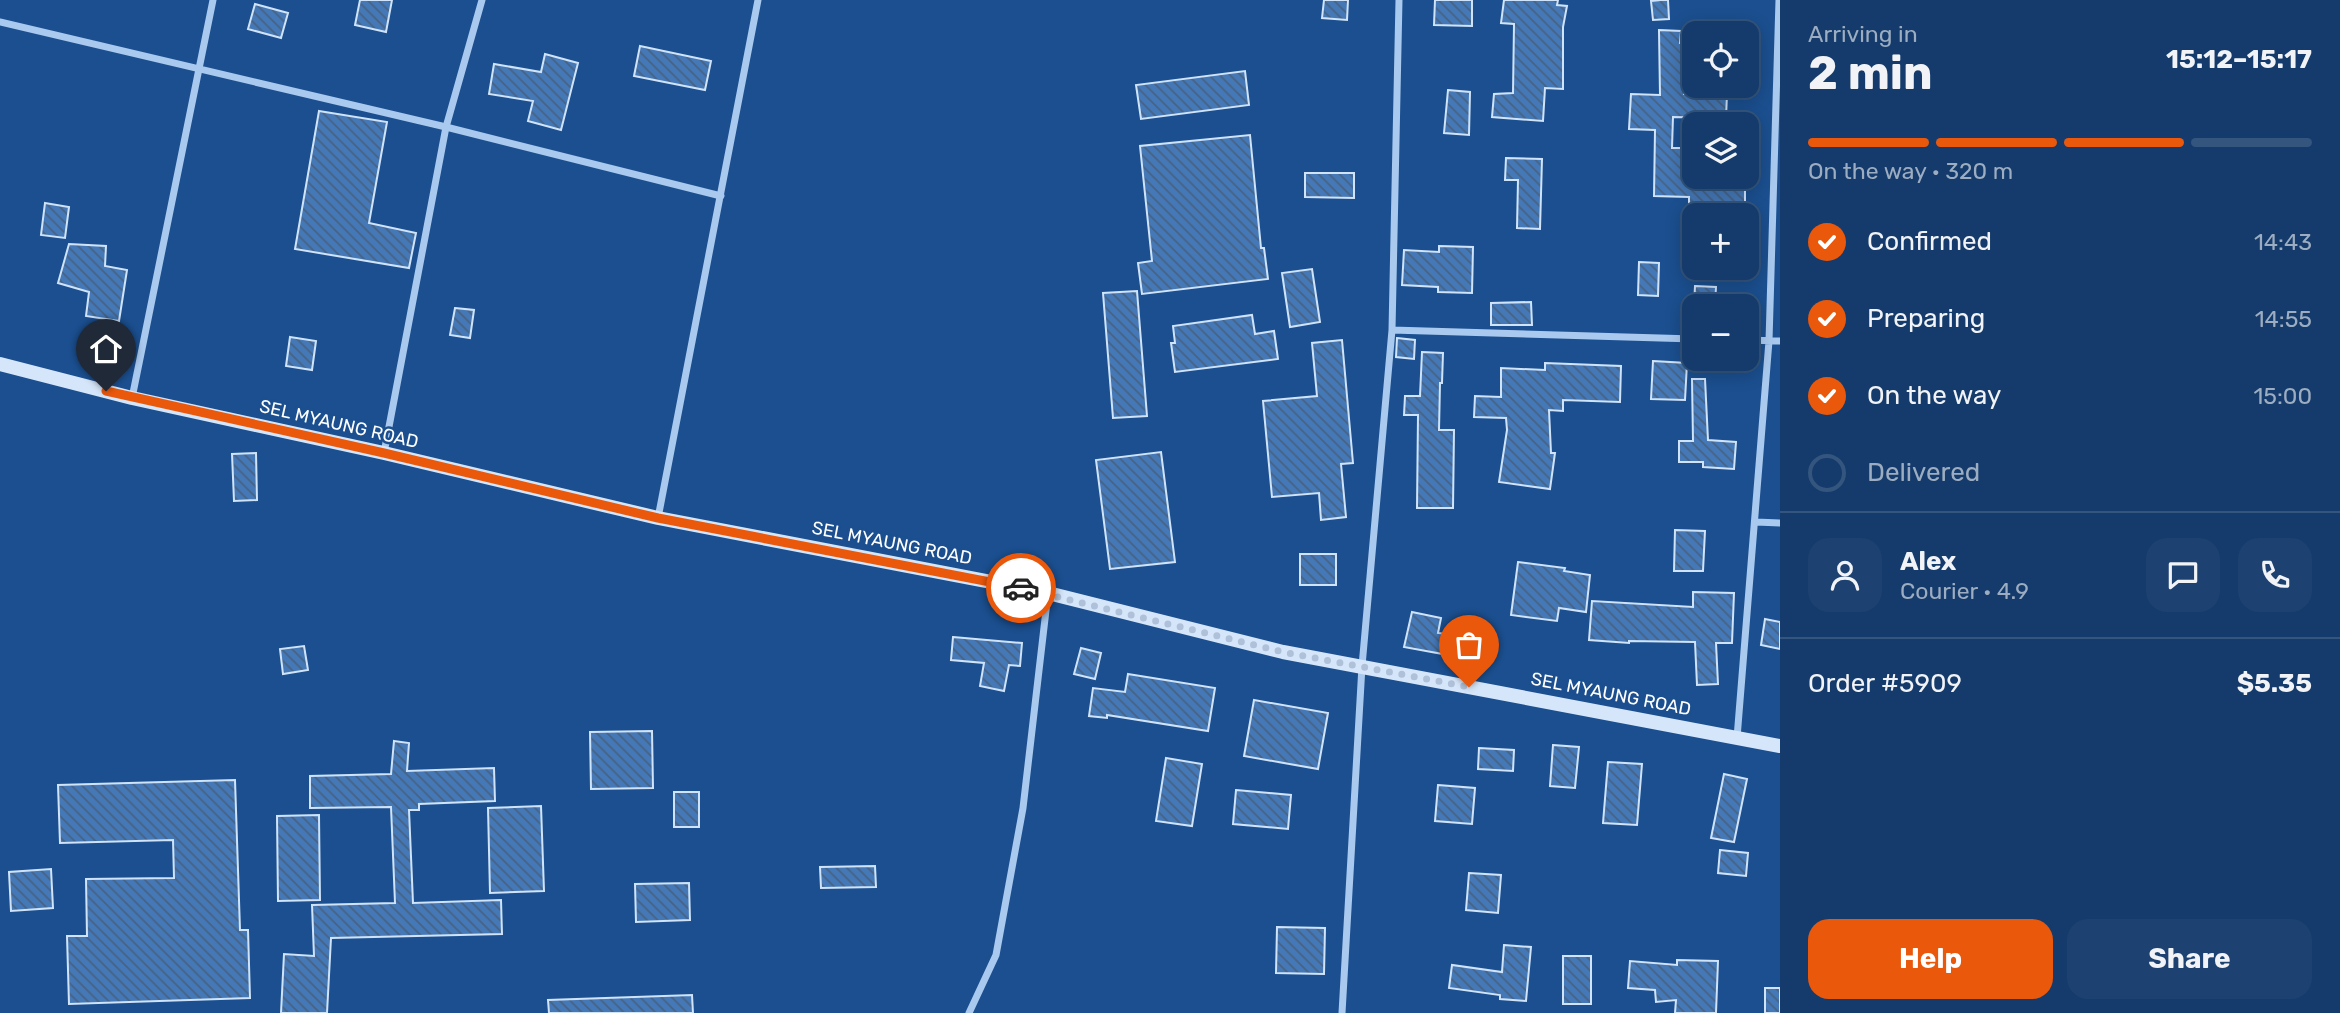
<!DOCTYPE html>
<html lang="en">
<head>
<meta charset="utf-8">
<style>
	:root { --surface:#143b6b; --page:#1d4271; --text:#f1f3f6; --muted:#9dadc1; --line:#33557e; --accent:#ea580c }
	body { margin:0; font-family:Rubik,sans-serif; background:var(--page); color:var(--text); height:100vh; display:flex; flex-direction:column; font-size:26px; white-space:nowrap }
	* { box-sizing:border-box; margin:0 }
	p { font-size:23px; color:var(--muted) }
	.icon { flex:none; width:38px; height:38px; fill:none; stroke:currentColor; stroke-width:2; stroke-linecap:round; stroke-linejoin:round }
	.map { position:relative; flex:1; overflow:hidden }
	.panel { display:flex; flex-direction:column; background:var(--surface); width:560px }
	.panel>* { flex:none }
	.buttons { position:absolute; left:1682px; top:21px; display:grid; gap:14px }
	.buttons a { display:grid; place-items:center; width:77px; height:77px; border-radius:14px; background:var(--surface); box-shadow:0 4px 18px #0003,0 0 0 2px var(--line); font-size:35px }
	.pin { position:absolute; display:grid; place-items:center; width:60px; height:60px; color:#fff; margin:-72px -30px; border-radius:50% 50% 50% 0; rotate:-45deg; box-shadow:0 0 7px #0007 }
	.pin .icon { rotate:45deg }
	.courier { position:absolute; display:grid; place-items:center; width:70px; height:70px; margin:-35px; border:5px solid #ea580c; border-radius:50%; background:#fff; color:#222; box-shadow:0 2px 9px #0007 }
	.head em { font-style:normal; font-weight:700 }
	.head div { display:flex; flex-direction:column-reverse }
	.head { display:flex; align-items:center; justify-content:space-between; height:119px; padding:0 28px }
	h1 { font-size:46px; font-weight:700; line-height:52px }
	.bar { display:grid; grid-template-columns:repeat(4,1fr); gap:10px 7px; align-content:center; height:84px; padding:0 28px }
	.bar i { height:9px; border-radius:5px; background:var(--line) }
	.bar .active { background:var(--accent) }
	.bar p { grid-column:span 4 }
	.line { display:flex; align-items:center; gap:18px; padding:0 28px; border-top:2px solid var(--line) }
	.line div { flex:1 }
	.round { display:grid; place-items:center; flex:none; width:74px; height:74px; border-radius:21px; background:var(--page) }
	ol { padding:0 28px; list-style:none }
	li { display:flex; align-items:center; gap:21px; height:77px }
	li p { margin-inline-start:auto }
	li .icon { padding:7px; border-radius:50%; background:var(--accent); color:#fff; stroke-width:4 }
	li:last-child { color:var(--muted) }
	li i { width:38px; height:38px; border:4px solid var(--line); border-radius:50% }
	.button { display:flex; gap:14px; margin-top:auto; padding:14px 28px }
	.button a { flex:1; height:80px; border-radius:21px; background:var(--accent); color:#fff; font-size:28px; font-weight:700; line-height:80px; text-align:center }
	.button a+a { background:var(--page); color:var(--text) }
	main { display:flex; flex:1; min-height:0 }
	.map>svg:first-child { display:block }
	.building { fill:url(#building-back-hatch); stroke:#cfe3fa; stroke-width:2 }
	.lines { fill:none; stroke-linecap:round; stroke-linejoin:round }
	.minor { stroke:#a9c9ee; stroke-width:7 }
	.secondary { stroke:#d6e6fa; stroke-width:14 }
	.done { stroke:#afc1d8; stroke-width:7; stroke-dasharray:0 12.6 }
	.route { stroke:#ea580c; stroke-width:9 }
	.labels { text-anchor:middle; stroke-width:5; stroke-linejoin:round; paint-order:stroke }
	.street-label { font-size:18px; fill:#fff; stroke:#1b4f8f }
</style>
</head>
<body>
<main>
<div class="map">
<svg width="1780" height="1013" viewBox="0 0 1780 1013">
	<defs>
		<pattern id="building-back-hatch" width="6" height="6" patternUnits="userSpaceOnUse" patternTransform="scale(1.75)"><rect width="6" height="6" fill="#4478b7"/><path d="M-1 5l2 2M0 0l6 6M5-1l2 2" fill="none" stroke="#486282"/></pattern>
	</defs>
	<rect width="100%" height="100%" fill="#1b4f8f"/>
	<path class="building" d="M360,0H392L386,32L355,25Z
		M1324,0H1348L1347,20L1322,18Z
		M1435,0H1472V26L1434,25Z
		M1504,0H1558L1557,5L1567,6L1563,27V89L1545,88L1543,121L1492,117L1494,94L1513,93L1514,24L1501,23Z
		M1661,0H1668L1669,19L1653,20L1651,1Z
		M255,4L288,13L281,38L248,29Z
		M1659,30L1681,31L1680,43L1694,42V60H1684V94H1727L1726,118L1673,117L1672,148H1681V169H1694V177H1745V215H1689V197L1654,196L1655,130L1629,129L1631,94L1660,95Z
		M640,46L711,61L705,90L634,76Z
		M545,54L578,63L561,130L528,121L533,101L489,94L494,64L541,72Z
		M1245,71L1249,105L1141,119L1136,85Z
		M1448,90L1470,92L1469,135L1444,133Z
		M319,111L387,122L369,223L416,233L409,268L295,249Z
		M1250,135L1261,248H1264L1268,279L1142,294L1138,263L1152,261L1140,146Z
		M1506,158L1542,159L1540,229L1517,228L1518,180H1505Z
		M1305,173H1354V198L1305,197Z
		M45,203L69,207L65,238L41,235Z
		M69,244L106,246L105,266L127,270L119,321L86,316L89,292L58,283Z
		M1439,246L1473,247L1472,293L1438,292V287L1402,285L1404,250L1439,252Z
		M1639,262L1659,263L1658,296L1638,295Z
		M1312,269L1320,322L1290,327L1282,273Z
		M1695,286L1716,287L1715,306H1694Z
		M1137,291L1147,416L1113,418L1103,293Z
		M1531,302L1532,325H1491V303Z
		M455,308L474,310L470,338L450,335Z
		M1252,315L1255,334L1274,331L1278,359L1175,372L1171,343H1175L1173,326Z
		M290,337L316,341L312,370L286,366Z
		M1397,338L1415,340L1414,359L1396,357Z
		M1342,340L1353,463L1341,464L1346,517L1321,520L1319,493L1272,497L1263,401L1317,396L1312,343Z
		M1422,352L1443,353L1442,383H1440L1439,430H1454L1453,508H1417L1418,415H1404L1405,396H1420Z
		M1653,361L1687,363L1685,400L1651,399Z
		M1545,363L1621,366L1620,402L1563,400V411L1549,410L1551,453H1555L1550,489L1499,482L1507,430L1506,418L1474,417L1475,396L1501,397V368L1545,370Z
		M1692,379H1705L1708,440L1736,442L1734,469L1703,467V462H1679V441H1693Z
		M1161,452L1175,562L1110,569L1096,460Z
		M256,453L257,500L234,501L232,454Z
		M1675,530L1705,531L1703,571H1674Z
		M1300,554H1336V585H1300Z
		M1518,562L1565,568L1564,571L1590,575L1586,612L1559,608L1557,621L1511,615Z
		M1693,592L1734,593L1732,643H1716L1718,684L1697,685L1695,642L1629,641V643L1589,640L1592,601L1693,607Z
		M1412,612L1441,618L1438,633L1462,636L1459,657L1404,647Z
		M1765,619L1780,622V649L1761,645Z
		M953,637L1022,643L1020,666L1009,665L1004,691L980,686L984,663L951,660Z
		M304,646L308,670L283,674L280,649Z
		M1081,648L1101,653L1095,679L1074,674Z
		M1128,674L1215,688L1208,731L1107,715V718L1089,716L1093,688L1125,692Z
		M1254,700L1328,713L1318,769L1244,756Z
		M652,731L653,788L591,789L590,732Z
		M394,741L409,743L407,771L494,768L495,801L419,804V810H409L413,903L501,900L502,934L331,938L327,1013H281L284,954L314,956L312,905L395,903L391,807L310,808V776L391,774Z
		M1553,745L1579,747L1575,788L1550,786Z
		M1479,748L1514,750L1513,771L1478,769Z
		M1166,758L1202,764L1192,826L1156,821Z
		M1608,762L1642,764L1637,825L1603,823Z
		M1724,774L1747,779L1734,842L1711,838Z
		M235,780L240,930H248L250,998L69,1004L67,936H87L86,879L174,878L173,840L60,843L58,785Z
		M1438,785L1475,788L1472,824L1435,821Z
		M1236,790L1291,795L1288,829L1233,824Z
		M674,792H699V827H674Z
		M541,806L544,891L490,893L488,808Z
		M319,815L320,900L278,901L277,816Z
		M1720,850L1748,853L1746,876L1718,873Z
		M875,866L876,887L821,888L820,867Z
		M51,869L53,908L11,911L9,872Z
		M1469,873L1501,875L1498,913L1466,910Z
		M689,883L690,920L636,922L635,884Z
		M1277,927L1325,928L1324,974L1276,973Z
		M1504,945L1531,947L1526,1001L1500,999V995L1449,988L1452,965L1502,972Z
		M1563,956H1591V1004H1563Z
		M1677,960L1718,961L1716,1013H1675L1676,1000L1656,1002L1655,990L1628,988L1630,961L1677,965Z
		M1765,988H1780V1013H1765Z
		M692,995L693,1013H549L548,1000Z"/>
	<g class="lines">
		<path class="minor" d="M0,22L446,127L721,196
			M1392,330L1694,339
			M1746,340L1780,341
			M132,398L213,0
			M384,453L446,127L482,0
			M658,518L758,0
			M1756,522L1780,523
			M1737,738L1769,341L1779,0
			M969,1013L996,955L1023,808L1048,593
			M1342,1013L1362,666L1392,330L1399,0"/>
		<path class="secondary" d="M0,364L132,398L384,453L658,518L1048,593L1283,652L1780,746"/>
	</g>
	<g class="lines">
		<path class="done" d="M1021,588L1283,652L1469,687"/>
		<path class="route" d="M106,391L384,453L658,518L1021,588"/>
	</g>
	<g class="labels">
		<g class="street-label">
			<text transform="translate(339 424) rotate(13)" y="6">SEL MYAUNG ROAD</text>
			<text transform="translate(892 543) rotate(11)" y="6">SEL MYAUNG ROAD</text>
			<text transform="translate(1611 694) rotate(11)" y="6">SEL MYAUNG ROAD</text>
		</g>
	</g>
</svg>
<div class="buttons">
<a><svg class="icon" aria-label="locate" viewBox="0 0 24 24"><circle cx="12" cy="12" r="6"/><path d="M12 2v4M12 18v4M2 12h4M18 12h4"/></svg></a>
<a><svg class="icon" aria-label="layers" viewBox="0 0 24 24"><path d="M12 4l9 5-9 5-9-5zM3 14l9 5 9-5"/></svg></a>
<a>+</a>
<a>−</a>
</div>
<div class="pin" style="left:1469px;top:687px;background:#ea580c"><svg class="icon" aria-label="bag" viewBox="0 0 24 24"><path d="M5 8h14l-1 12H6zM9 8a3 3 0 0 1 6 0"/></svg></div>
<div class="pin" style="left:106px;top:391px;background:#1f2937"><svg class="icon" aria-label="home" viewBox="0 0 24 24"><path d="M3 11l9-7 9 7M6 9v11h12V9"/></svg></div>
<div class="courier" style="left:1021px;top:588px"><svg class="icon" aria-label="car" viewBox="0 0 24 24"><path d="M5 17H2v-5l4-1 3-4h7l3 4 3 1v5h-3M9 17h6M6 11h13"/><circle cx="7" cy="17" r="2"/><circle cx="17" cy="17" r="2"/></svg></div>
</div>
<section class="panel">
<div class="head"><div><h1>2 min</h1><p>Arriving in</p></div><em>15:12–15:17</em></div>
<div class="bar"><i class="active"></i><i class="active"></i><i class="active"></i><i></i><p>On the way · 320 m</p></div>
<ol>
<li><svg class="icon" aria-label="check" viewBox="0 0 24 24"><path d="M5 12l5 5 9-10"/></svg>Confirmed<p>14:43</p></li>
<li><svg class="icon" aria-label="check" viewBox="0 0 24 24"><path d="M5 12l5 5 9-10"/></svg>Preparing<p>14:55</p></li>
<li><svg class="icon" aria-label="check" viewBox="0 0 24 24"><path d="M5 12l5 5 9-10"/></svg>On the way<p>15:00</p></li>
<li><i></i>Delivered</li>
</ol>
<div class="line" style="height:126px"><a class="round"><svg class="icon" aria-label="person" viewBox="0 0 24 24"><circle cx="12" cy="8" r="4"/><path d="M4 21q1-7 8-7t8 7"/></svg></a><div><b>Alex</b><p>Courier · 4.9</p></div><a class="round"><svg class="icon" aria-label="chat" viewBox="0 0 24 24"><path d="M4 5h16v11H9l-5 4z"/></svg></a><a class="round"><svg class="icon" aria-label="phone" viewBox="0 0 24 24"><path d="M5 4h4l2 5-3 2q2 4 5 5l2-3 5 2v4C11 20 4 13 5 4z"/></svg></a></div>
<div class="line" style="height:91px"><div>Order #5909</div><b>$5.35</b></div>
<div class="button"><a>Help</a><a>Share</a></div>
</section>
</main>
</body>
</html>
